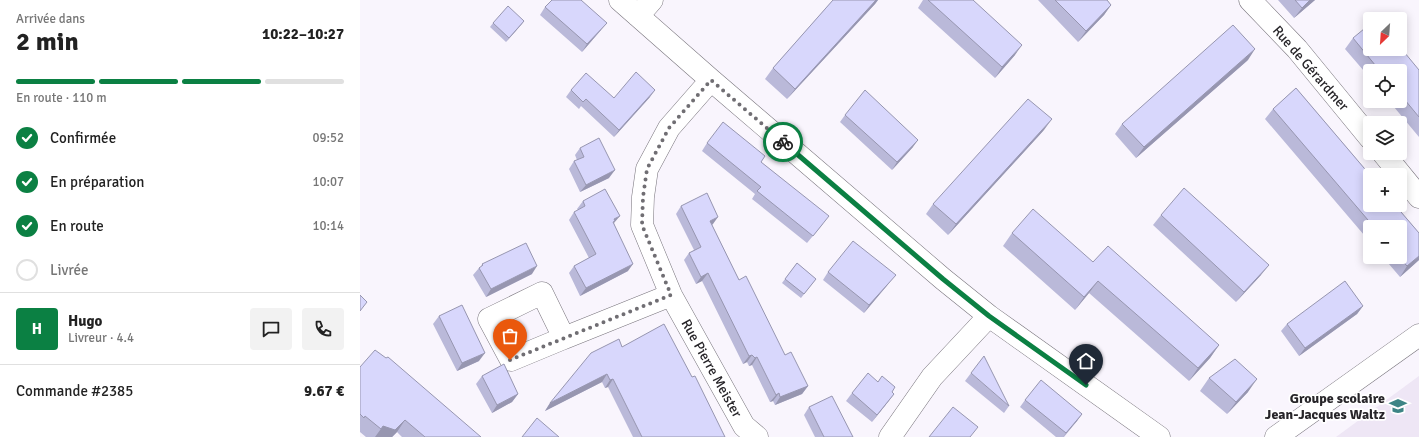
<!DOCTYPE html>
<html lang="fr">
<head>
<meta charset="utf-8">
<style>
	:root { --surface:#fff; --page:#f2f2f2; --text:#222; --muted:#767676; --line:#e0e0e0; --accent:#0b8043 }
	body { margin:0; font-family:Signika,sans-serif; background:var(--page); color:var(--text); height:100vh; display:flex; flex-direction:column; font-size:15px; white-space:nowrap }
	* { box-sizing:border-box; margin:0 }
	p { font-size:13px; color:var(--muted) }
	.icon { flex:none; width:22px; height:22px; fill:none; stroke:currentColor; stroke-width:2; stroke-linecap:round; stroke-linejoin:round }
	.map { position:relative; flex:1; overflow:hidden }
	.drawer { display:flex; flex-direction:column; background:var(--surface); width:360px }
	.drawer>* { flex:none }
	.needle { width:26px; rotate:205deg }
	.fabs { position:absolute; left:1003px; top:12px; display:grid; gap:8px }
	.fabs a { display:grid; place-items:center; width:44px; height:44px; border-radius:4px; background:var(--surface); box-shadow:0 2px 10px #0003; font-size:20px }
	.pin { position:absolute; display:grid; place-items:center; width:34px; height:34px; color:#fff; margin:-41px -17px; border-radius:50% 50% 50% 0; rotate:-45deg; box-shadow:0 0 4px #0007 }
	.pin .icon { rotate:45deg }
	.courier { position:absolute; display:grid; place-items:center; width:40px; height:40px; margin:-20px; border:3px solid #0b8043; border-radius:50%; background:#fff; color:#222; box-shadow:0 1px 5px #0007 }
	.summary em { font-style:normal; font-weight:700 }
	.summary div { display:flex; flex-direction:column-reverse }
	.summary { display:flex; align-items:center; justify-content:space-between; height:68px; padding:0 16px }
	h1 { font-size:26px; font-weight:700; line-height:30px }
	.bar { display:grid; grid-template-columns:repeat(4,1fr); gap:6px 4px; align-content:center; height:48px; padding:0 16px }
	.bar i { height:5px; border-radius:3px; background:var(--line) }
	.bar .active { background:var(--accent) }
	.bar p { grid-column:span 4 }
	.line { display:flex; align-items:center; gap:10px; padding:0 16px; border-top:1px solid var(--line) }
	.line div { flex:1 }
	.round { display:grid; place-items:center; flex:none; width:42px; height:42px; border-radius:4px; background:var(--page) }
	ol { padding:0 16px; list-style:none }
	li { display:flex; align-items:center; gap:12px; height:44px }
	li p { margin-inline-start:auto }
	li .icon { padding:4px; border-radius:50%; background:var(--accent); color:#fff; stroke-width:4 }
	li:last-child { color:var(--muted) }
	li i { width:22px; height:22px; border:2px solid var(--line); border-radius:50% }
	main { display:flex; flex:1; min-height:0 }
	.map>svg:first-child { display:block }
	.built { fill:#eee6f5 }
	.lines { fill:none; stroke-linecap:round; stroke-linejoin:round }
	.minor-casing { stroke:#78747c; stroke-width:23 }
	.minor { stroke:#fff; stroke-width:22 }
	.wall { fill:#bab9d9 }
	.shaded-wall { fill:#9796b0 }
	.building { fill:#d8d7fc; stroke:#9796b0 }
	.done { stroke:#706e73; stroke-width:4; stroke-dasharray:0 7.2 }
	.route { stroke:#0b8043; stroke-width:5 }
	.labels { text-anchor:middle; stroke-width:3.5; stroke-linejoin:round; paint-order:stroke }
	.street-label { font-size:14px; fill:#272529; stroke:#fff }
	.poi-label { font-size:14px; font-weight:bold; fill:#272529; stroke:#fff; text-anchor:end }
</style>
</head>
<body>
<main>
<section class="drawer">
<div class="summary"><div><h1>2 min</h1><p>Arrivée dans</p></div><em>10:22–10:27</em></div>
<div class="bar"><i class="active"></i><i class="active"></i><i class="active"></i><i></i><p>En route · 110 m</p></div>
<ol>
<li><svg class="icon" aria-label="check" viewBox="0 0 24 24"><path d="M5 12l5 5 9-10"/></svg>Confirmée<p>09:52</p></li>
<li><svg class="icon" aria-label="check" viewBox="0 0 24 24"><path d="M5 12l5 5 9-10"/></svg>En préparation<p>10:07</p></li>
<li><svg class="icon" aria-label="check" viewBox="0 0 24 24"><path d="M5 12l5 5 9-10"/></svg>En route<p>10:14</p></li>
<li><i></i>Livrée</li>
</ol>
<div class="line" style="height:72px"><b class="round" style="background:var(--accent);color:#fff">H</b><div><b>Hugo</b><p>Livreur · 4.4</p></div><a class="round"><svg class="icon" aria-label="chat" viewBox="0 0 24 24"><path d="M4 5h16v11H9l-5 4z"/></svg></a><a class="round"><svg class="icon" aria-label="phone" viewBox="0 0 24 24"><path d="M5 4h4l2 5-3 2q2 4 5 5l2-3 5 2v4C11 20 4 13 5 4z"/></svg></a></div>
<div class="line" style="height:52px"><div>Commande #2385</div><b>9.67 €</b></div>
</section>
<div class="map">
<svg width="1059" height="437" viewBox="0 0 1059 437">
	<rect width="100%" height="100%" fill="#f9f5fd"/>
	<path class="built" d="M1059,376V437H976Z"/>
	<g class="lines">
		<g class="minor-casing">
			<path id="minor" d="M260,0L351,80L583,279L629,316L799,437
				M890,0L937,49L1010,138
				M278,16L292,0
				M351,80L309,128L287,169L283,197L282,225L311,295L384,426L397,437
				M1023,153L1059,197
				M182,293L204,338L151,360L129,319Z
				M204,338L311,295
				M530,437L572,377L629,316
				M916,437L1059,335"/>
		</g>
		<use href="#minor" class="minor"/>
	</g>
	<path class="wall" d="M473,0H518L515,4L427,99L405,79L413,68Z
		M563,0H613L655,55L635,78L558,8Z
		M678,0H747L751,5L744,15L718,42Z
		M918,0H955L934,18Z
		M185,7L241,30L222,52L180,15Z
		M164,21L161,25L146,42L130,27L133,23Z
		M993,38L1059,70V137L1029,101H1040V71H1010V78L985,49Z
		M888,60L776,158L755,134L762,124Z
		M936,88L1010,175V205H1035L1059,233V260L1040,277L1023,257H1040V227H1010V242L905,119L913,109Z
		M211,90L254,98L290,97L254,137L221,106L219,109L206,97Z
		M485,115L553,147L532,170L480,122Z
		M684,130L588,235L566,214L573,204Z
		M347,143L405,156L401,162L463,224L447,243L392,199L395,194L342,151Z
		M220,148L249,178L220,192L209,169L214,161L217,160L215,155Z
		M223,201L254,223L268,271L220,296L209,273L214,266L229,258L209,220L214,212L218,210L217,209Z
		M321,206L353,224L352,225L379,280L425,355L448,386L442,394L415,405L413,401L410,402L392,365L389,366L387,362L383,364L342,281L336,284L324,260L329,253L334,250L316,214Z
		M801,215L901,275L876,302L793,225Z
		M652,233L733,262L859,345L850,358L829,381L729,293L715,310L643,246Z
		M437,263L456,279L441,298L422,283Z
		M122,264L172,274L126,297L113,275L119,268L121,267Z
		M468,272L530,282L504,313L463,280Z
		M1003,306L997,314L939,356L921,331L927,324Z
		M79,316L119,361L97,371L73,324Z
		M262,347L332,377L365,437H273L248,387L245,388L242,382L185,411L190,403Z
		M0,367L121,437H42L37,432L32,437H6L0,432Z
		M611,373L649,406L644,413L605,381Z
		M122,376L158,394L152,402L132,413L116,384Z
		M849,378L888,392L867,414L840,391Z
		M518,382L534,394L512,422L486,401L492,393Z
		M665,400L722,414L717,421L704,437H696L660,407Z
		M449,407L493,437H455L444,415Z"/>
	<path class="shaded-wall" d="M516,0H518L515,4L427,99L435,89Z
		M950,0H955L934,18L942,8Z
		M751,5L744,15L718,42L726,31Z
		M164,21L161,25L146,42L149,38Z
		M247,23L241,30L222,52L227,44Z
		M662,45L655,55L635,78L642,67Z
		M895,49L888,60L776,158L784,147Z
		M295,90L290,97L254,137L259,130Z
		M692,119L684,130L588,235L596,224Z
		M558,140L553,147L532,170L537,162Z
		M255,170L249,178L220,192L226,185Z
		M260,216L254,223L253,224L254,219Z
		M358,217L353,224L344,228L350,221Z
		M1059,256V260L1040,277L1047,266Z
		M273,264L268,271L220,296L226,288Z
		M909,265L901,275L876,302L884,292Z
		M177,266L172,274L126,297L131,289Z
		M348,273L342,281L336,284L341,277Z
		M536,275L530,282L504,313L509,305Z
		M738,281L729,293L715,310L724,297Z
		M1003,306L997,314L939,356L945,348Z
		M859,345L850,358L829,381L838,368Z
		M125,353L119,361L97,371L102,363Z
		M392,355L387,362L383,364L389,356Z
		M397,357L392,365L389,366L395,358Z
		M247,374L242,382L185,411L190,403Z
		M253,379L248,387L245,388L250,380Z
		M897,379L888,392L867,414L876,402Z
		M448,386L442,394L415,405L420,397Z
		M419,393L413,401L410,402L416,395Z
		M158,394L152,402L132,413L137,405Z
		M534,394L528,402L512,422L517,415Z
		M722,414L717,421L703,437L706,433Z
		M45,420L37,432L32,437H15L23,426Z"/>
	<path class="building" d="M192,0H221L247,23L227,44L185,7Z
		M473,0H516L435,89L413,68Z
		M568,0H613L662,45L642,67Z
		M695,0H747L751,5L726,31Z
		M935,0H950L942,8Z
		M148,6L164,21L149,38L133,23Z
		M1010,24V49H1040V47L1059,70V117L1040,94V71H1020L993,38Z
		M873,25L895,49L784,147L762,124Z
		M276,72L295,90L259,130L226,99L223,102L211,90L226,73L254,98Z
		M936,88L1010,175V205H1035L1059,233V256L1047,266L1039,257H1040V227H1014L913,109Z
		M505,90L558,140L537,162L485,115Z
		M668,99L692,119L596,224L573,204Z
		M363,122L405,156L401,162L469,216L453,236L397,191L401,187L347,143Z
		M239,138L255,170L226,185L214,161L224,157L220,148Z
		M824,188L909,265L884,292L801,215Z
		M245,189L260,216L254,219L255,221L253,222L273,264L226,288L214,266L236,254L214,212L225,206L223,201Z
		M347,193L358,217L350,221L379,280L386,276L425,355L431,352L448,386L420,397L419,393L416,395L397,357L395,358L392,355L389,356L348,273L341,277L329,253L341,247L321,206Z
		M673,209L733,262L748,246L859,345L838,368L738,281L724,297L652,233Z
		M493,241L536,275L509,305L468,272Z
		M166,243L177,266L131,289L119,268L123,265L122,264Z
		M437,263L456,279L444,294L425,279Z
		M985,281L1003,306L945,348L927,324Z
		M0,295L7,302L0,311Z
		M102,305L125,353L102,363L79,316Z
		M304,324L332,377L335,376L365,437H282L253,379L250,380L247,374L190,403L231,353L259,339L262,347Z
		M15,350L26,358L28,357L121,437H65L45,420L35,430L23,426L21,429L5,416L4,418L0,414V367Z
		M624,356L649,406L611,373Z
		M875,359L897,379L876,402L849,378Z
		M144,364L158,394L137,405L122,376Z
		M508,373L518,382L522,376L535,387L532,392L534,394L517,415L492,393Z
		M681,380L722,414L706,433L665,400Z
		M472,396L493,437H464L449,407Z
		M593,407L618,427L610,437H569Z
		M177,418L199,437H162Z"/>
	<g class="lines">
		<path class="done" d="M150,360L311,295L282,225L283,197L287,169L309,128L351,80L423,142"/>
		<path class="route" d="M423,142L583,279L629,316L726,385"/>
	</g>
	<defs>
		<g id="school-bare" transform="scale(1.38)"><path d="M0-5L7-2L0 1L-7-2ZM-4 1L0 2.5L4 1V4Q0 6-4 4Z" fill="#3d8585" stroke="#fff" stroke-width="2.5" paint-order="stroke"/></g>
	</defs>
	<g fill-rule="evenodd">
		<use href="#school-bare" x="1038" y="406"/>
	</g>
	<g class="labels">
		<g class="street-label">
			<text transform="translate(951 68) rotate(49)" y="5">Rue de Gérardmer</text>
			<text transform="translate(352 368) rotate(61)" y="5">Rue Pierre Meister</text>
		</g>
		<g class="poi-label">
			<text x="1025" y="403">Groupe scolaire<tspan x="1025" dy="16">Jean-Jacques Waltz</tspan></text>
		</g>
	</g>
</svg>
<div class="fabs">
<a><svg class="needle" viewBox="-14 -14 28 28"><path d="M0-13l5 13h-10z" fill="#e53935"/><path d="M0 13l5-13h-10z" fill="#767676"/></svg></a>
<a><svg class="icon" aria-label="locate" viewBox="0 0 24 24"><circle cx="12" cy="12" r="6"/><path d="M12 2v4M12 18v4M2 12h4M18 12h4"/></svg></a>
<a><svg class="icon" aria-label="layers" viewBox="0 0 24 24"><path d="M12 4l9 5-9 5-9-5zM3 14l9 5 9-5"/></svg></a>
<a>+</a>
<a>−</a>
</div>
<div class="pin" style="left:150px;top:360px;background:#ea580c"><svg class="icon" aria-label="bag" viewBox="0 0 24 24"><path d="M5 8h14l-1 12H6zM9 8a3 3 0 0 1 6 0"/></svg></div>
<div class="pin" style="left:726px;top:385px;background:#1f2937"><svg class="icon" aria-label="home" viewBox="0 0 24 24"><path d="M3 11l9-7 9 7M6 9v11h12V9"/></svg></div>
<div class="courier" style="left:423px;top:142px"><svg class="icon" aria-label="bike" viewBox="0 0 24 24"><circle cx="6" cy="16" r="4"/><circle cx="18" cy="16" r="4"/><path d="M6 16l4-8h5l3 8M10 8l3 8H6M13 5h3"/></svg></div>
</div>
</main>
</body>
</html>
